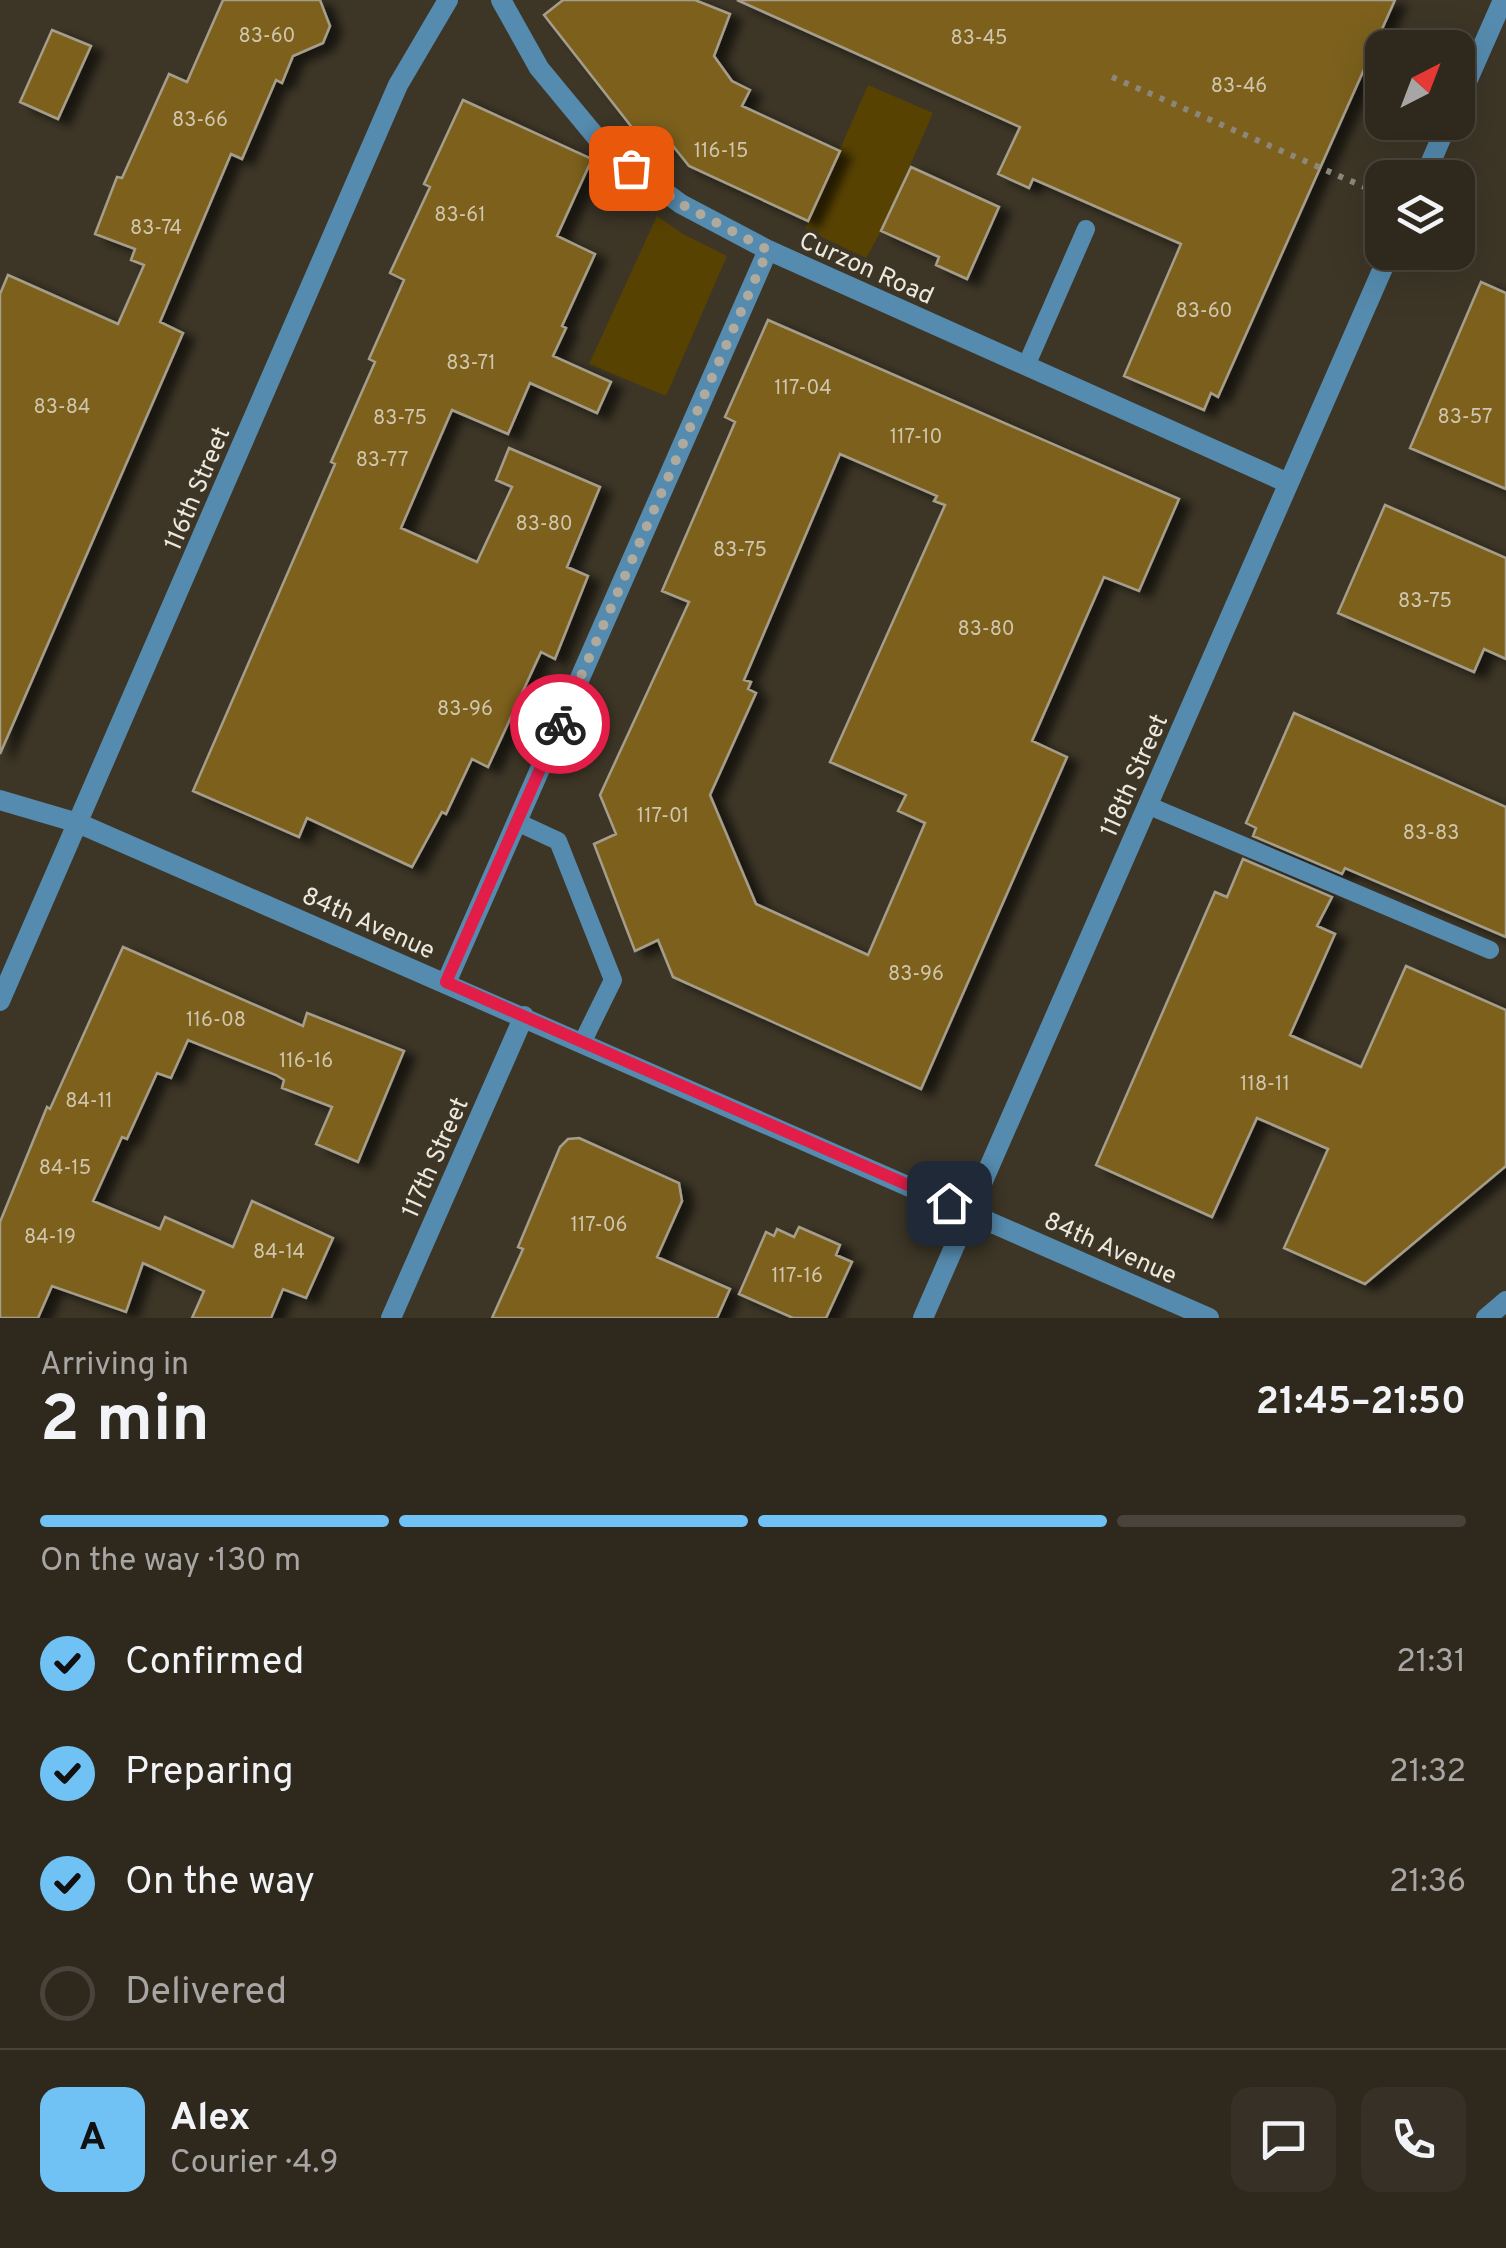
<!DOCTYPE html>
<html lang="en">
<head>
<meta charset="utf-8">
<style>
	:root { --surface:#2e281d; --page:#363026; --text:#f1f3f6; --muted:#a7a6a4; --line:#49443b; --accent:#70c1f4 }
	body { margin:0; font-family:Overpass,sans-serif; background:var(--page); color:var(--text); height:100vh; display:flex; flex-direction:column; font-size:38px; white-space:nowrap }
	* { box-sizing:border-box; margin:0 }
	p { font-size:32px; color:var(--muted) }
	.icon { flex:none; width:55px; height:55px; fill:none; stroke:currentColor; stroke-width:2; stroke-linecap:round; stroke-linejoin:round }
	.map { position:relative; height:1318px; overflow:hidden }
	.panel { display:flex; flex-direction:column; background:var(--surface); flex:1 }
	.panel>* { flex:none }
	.needle { width:65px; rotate:42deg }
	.buttons { position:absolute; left:1365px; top:30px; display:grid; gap:20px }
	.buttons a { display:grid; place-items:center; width:110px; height:110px; border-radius:20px; background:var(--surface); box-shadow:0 10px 40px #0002,0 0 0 2px var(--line); font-size:50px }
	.pin { position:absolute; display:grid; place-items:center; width:85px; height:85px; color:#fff; margin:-42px; border-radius:20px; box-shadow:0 5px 15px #0006 }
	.courier { position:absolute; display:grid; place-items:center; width:100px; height:100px; margin:-50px; border:8px solid #e11d48; border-radius:50%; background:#fff; color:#222; box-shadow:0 2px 12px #0007 }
	.headline em { font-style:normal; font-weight:700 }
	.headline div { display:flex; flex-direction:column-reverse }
	.headline { display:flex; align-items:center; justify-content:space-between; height:170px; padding:0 40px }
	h1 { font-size:65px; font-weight:700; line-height:75px }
	.bar { display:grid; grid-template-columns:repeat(4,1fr); gap:15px 10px; align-content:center; height:120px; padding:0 40px }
	.bar i { height:12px; border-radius:8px; background:var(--line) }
	.bar .active { background:var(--accent) }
	.bar p { grid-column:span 4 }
	.line { display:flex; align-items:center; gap:25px; padding:0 40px; border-top:2px solid var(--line) }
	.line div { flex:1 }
	.round { display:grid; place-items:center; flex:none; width:105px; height:105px; border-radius:20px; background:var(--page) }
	ol { padding:0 40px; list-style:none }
	li { display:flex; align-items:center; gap:30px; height:110px }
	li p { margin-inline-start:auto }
	li .icon { padding:10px; border-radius:50%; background:var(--accent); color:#111; stroke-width:4 }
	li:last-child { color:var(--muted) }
	li i { width:55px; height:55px; border:5px solid var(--line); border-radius:50% }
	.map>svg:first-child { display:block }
	.green { fill:#584202 }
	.building { fill:#7c611c; stroke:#a69e8c; stroke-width:2.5; fill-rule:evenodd; filter:url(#shadow) }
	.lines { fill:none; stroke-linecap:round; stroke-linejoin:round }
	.path { stroke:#8c877a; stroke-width:6; stroke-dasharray:5 8; stroke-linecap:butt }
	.service { stroke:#558bae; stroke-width:18 }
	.minor { stroke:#558bae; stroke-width:20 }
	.tertiary { stroke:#558bae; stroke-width:20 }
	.done { stroke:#afaa9e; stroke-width:10; stroke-dasharray:0 18 }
	.route { stroke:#e11d48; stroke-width:12 }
	.labels { text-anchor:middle; stroke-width:8; stroke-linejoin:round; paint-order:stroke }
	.number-label { font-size:20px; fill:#d0c6ae }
	.street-label { font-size:25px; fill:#ece8de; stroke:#3d3627 }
</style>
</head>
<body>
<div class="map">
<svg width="1506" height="1318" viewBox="0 0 1506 1318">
	<defs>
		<filter id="shadow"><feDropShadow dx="11" dy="6" stdDeviation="5" flood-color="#0009"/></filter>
	</defs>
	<rect width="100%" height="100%" fill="#3d3627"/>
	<path class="green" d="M868,85L933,113L881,231L866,258L805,229Z
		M657,216L683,234L727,256L666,396L589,364Z"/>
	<path class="building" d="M223,0H320L330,26L323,43L293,56L282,83L276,80L242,159L231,154L160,322L183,333L0,754V294L8,275L118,324L144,265L131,260L135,249L95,234L117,177L122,178L169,74L187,82Z
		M563,0H695L730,14L714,56L732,81L750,90L742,106L840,151L808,221L689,166L669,141L652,153L544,15Z
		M737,0H1395L1218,397L1211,393L1204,410L1124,376L1181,244L1033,179L1029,188L998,174L1020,127Z
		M52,30L91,46L58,119L20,102Z
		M463,100L592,159L557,236L595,254L562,326L566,328L553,356L611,382L597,413L530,383L508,434L452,410L401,528L477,562L512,487L496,480L509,448L600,487L567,567L588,576L555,659L541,652L488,767L472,759L446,814L442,812L412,867L307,818L299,837L193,791L335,464L331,462L375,362L369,359L404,280L390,273L430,187L424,184Z
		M911,167L999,207L967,279L936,265L939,257L881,231Z
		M1481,282L1506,293V489L1410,448Z
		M768,320L1179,499L1139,591L1104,577L1032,741L1067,757L921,1089L673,977L658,940L635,951L594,844L616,834L600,795L689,602L662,591L735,422L725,417ZM840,454L937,496L934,501L945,505L830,762L906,795L898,811L925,823L868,955L756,904L710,795L756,693L748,689L751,682L744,680Z
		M1385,505L1506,558V659L1484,649L1474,672L1338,613Z
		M1294,713L1506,807V937L1345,868L1342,874L1253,836L1256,828L1246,823Z
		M1243,859L1332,897L1317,926L1335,934L1290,1035L1361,1067L1406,966L1506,1010V1166L1365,1284L1284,1248L1328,1149L1257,1118L1212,1217L1096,1165L1215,892L1227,897Z
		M123,947L303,1026L307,1013L404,1051L358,1162L316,1144L332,1107L282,1088L284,1080L276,1075L188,1040L171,1078L157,1073L127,1139L122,1137L93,1201L160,1229L165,1217L233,1247L252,1201L333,1238L306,1298L283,1289L271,1318H192L204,1291L143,1263L126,1312L52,1286L38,1318H0V1222L47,1107L50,1109Z
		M579,1138L679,1183L682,1201L657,1257L730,1289L717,1318H492L523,1249L518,1247L560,1147L568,1139Z
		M799,1227L840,1245L836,1255L852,1262L826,1318H793L739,1294L766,1232L774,1236L777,1229L794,1237Z"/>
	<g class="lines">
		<path class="path" d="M1112,77L1376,192"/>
		<path class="service" d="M1026,366L1086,229
			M1147,805L1490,950
			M517,822L558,841L613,980L583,1041"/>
		<path class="minor" d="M501,0L539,68L606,149L681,204L768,250L1288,483
			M1458,102L1503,0
			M1424,178L1448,122
			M0,800L78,823L1209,1318
			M446,983L768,250
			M0,1001L398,85L448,0
			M391,1318L524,1016
			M923,1318L1390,252"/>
		<path class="tertiary" d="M1486,1318L1506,1301"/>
	</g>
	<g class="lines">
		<path class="done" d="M560,724L768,250L681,204L631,168"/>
		<path class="route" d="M560,724L446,982L949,1203"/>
	</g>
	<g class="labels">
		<g class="number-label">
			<text x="267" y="42">83-60</text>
			<text x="979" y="44">83-45</text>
			<text x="1239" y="92">83-46</text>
			<text x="200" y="126">83-66</text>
			<text x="721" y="157">116-15</text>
			<text x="460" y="221">83-61</text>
			<text x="156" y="234">83-74</text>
			<text x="1204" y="317">83-60</text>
			<text x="471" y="369">83-71</text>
			<text x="803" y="394">117-04</text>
			<text x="62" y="413">83-84</text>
			<text x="1465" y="423">83-57</text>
			<text x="400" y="424">83-75</text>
			<text x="916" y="443">117-10</text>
			<text x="382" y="466">83-77</text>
			<text x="544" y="530">83-80</text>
			<text x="740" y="556">83-75</text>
			<text x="1425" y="607">83-75</text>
			<text x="986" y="635">83-80</text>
			<text x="465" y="715">83-96</text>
			<text x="663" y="822">117-01</text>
			<text x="1431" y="839">83-83</text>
			<text x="916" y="980">83-96</text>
			<text x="216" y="1026">116-08</text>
			<text x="306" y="1067">116-16</text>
			<text x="1265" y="1090">118-11</text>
			<text x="89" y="1107">84-11</text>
			<text x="65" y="1174">84-15</text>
			<text x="599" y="1231">117-06</text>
			<text x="50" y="1243">84-19</text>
			<text x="279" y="1258">84-14</text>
			<text x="797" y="1282">117-16</text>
		</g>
		<g class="street-label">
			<text transform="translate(867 267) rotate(24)" y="9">Curzon Road</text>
			<text transform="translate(196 488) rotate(-67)" y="9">116th Street</text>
			<text transform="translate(1133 775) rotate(-66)" y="9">118th Street</text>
			<text transform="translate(369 922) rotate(24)" y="9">84th Avenue</text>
			<text transform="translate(434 1157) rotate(-66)" y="9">117th Street</text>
			<text transform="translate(1111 1247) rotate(24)" y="9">84th Avenue</text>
		</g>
	</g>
</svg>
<div class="buttons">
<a><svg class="needle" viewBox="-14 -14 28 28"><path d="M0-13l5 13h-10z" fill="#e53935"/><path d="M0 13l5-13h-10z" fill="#a7a6a4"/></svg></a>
<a><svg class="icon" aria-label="layers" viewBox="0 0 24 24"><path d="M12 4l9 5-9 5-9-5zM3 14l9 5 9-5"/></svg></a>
</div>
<div class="pin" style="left:631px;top:168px;background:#ea580c"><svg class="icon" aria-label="bag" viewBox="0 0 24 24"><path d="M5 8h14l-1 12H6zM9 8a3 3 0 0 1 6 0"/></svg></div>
<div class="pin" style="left:949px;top:1203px;background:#1f2937"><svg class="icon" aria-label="home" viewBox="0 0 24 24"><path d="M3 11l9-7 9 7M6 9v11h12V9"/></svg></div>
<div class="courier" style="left:560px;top:724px"><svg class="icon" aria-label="bike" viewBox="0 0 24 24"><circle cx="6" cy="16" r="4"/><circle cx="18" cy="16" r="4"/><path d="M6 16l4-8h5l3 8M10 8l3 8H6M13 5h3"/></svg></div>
</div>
<section class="panel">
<div class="headline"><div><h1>2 min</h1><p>Arriving in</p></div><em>21:45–21:50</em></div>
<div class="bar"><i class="active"></i><i class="active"></i><i class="active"></i><i></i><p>On the way · 130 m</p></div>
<ol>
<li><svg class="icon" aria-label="check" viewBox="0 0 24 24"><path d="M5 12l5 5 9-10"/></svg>Confirmed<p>21:31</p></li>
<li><svg class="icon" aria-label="check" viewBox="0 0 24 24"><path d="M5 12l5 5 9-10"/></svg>Preparing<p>21:32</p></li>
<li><svg class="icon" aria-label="check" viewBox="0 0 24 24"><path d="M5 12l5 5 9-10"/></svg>On the way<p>21:36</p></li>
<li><i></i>Delivered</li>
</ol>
<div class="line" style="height:180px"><b class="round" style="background:var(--accent);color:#111">A</b><div><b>Alex</b><p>Courier · 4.9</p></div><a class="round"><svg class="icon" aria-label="chat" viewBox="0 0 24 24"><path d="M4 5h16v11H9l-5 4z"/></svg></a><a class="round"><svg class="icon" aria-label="phone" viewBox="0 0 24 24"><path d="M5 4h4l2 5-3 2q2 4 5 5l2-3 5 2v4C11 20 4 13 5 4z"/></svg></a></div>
</section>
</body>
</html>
